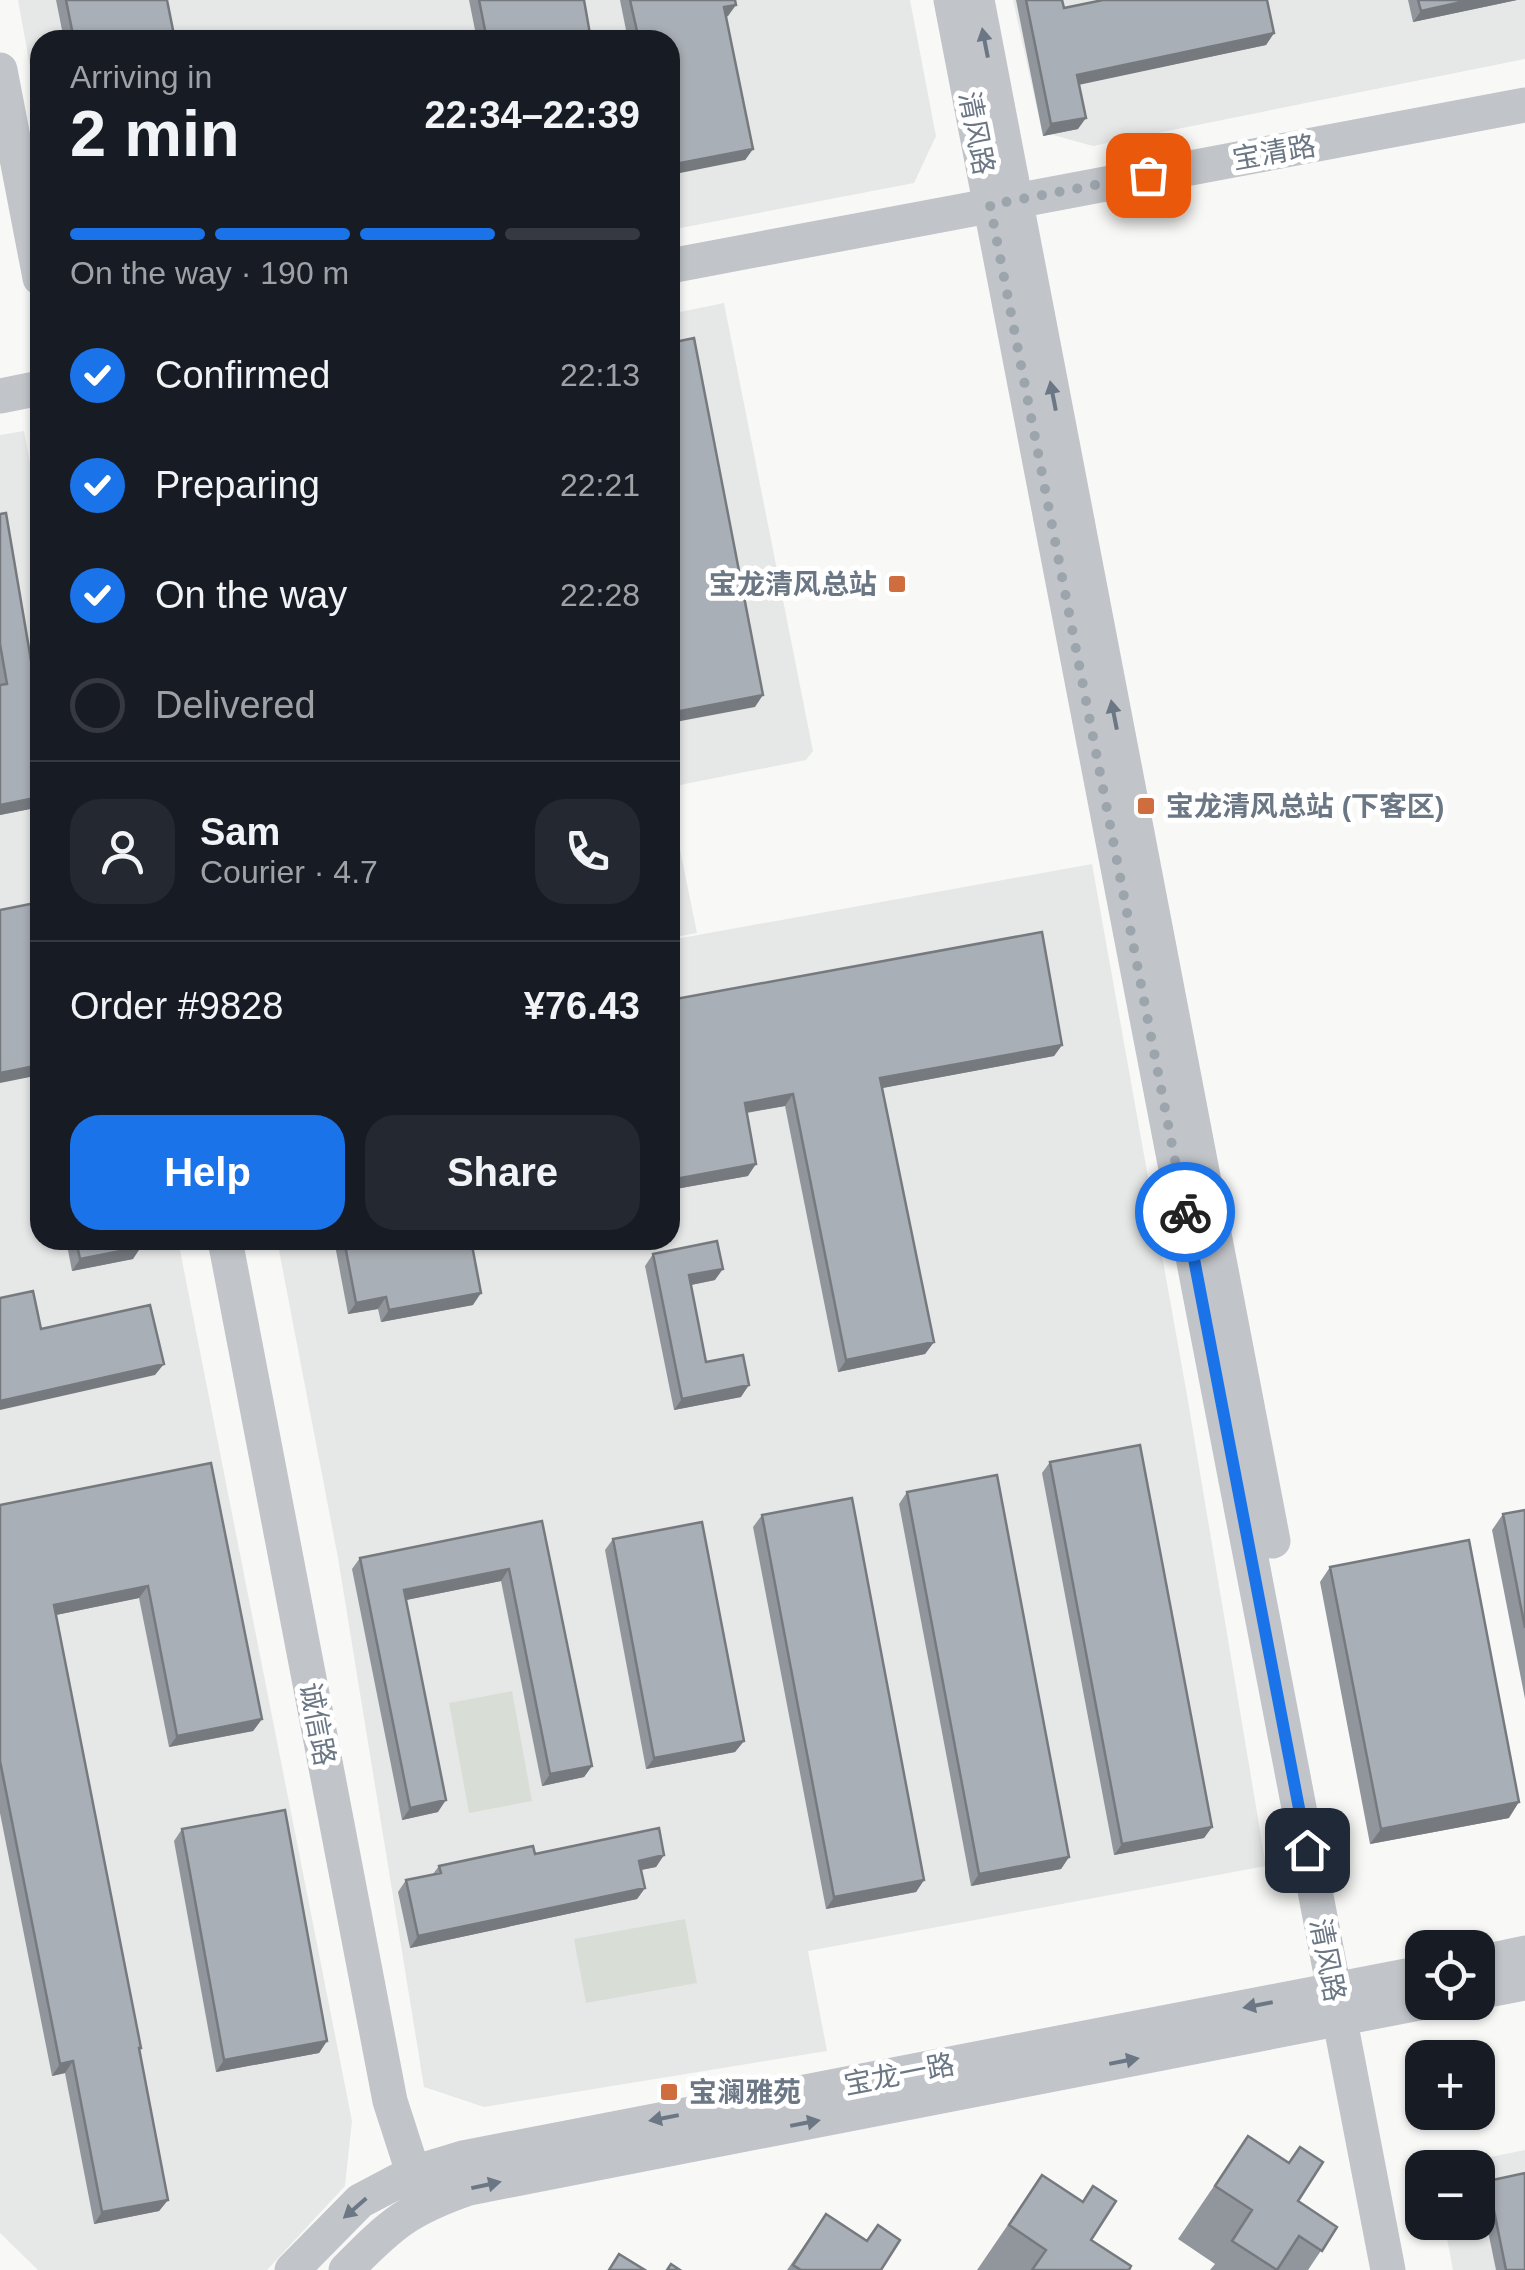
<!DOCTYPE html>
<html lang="en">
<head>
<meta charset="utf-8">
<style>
	:root { --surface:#171b24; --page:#242831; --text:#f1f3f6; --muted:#9ea1a6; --line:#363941; --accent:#1a73e8 }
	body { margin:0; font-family:Helvetica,"Noto Sans SC",sans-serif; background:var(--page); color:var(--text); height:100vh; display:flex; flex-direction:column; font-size:38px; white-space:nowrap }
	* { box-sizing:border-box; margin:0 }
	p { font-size:32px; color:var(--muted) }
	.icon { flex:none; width:55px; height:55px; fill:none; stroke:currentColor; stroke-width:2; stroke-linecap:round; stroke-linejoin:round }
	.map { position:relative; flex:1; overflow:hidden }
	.panel { position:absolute; left:30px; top:30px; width:650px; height:1220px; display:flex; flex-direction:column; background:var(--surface); border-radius:30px; box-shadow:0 2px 8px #0004 }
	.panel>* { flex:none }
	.controls { position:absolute; left:1405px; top:1930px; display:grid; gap:20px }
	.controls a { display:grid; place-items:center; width:90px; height:90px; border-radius:20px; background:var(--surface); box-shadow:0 2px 8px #0004; font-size:50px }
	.pin { position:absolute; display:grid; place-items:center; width:85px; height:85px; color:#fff; margin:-42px; border-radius:20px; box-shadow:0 5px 15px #0006 }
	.courier { position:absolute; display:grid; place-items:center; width:100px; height:100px; margin:-50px; border:8px solid #1a73e8; border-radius:50%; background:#fff; color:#222; box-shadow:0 2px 12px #0007 }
	.head em { font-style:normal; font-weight:800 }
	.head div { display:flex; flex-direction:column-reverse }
	.head { display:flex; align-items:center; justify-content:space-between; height:170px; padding:0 40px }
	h1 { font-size:65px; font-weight:800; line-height:75px }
	.bar { display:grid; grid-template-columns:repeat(4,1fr); gap:15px 10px; align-content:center; height:120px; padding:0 40px }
	.bar i { height:12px; border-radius:8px; background:var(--line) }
	.bar .on { background:var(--accent) }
	.bar p { grid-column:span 4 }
	.line { display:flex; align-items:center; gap:25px; padding:0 40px; border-top:2px solid var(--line) }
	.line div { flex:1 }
	.round { display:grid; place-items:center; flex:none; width:105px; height:105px; border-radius:30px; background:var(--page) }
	ol { padding:0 40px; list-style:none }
	li { display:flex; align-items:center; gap:30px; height:110px }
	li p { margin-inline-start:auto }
	li .icon { padding:10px; border-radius:50%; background:var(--accent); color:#fff; stroke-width:4 }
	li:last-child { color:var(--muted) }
	li i { width:55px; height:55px; border:5px solid var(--line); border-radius:50% }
	.action { display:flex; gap:20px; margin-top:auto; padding:20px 40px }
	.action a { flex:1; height:115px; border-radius:30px; background:var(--accent); color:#fff; font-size:40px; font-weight:800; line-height:115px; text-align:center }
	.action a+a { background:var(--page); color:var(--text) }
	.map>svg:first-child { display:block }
	.built { fill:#e6e8e7 }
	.green { fill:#d8ddd6 }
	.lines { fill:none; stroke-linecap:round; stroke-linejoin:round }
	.tertiary { stroke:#c1c4c8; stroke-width:35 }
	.wall { fill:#91969d }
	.shaded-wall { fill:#767a7f }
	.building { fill:#a9afb6; stroke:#767a7f; stroke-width:2.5 }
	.oneway { fill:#6b7784 }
	.done { stroke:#9ca4ac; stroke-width:10; stroke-dasharray:0 18 }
	.route { stroke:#1a73e8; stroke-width:12 }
	.poi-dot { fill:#d06d3f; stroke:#fff; stroke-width:4 }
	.labels { text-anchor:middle; stroke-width:10; stroke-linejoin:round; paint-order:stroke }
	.street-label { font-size:28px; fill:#6b7784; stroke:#fff }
	.poi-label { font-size:28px; font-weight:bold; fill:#6b7784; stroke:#fff; text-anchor:start }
</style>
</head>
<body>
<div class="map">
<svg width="1525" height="2270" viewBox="0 0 1525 2270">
	<rect width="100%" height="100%" fill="#f8f9f7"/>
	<path class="built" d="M18,0H910L936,136L914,183L670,230V40H40V123Z
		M1013,0H1525V59L1093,146L1042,132Z
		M724,303L813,751L806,760L670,787V314Z
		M24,431L40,516V1240H178L352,2121L345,2186L267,2270H38L0,2233V435Z
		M670,800L697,933L670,938Z
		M1092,864L1187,1395L1266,1866L808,1951L827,2051L484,2107L424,2087L338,1558L277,1240H670V940Z
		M1525,2150V2270H1453L1444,2223L1478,2222V2168H1435Z"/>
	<path class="green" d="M512,1691L532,1801L469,1813L449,1703Z
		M685,1919L697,1983L586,2003L574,1939Z"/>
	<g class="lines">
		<path class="tertiary" d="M951,0L1388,2270
			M977,0L1273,1541
			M0,70L40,278
			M670,266L1525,105
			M0,396L40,388
			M225,1240L390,2101L420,2194
			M1478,1963L1525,1953
			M1478,1992L1525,1983
			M292,2270L360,2201L413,2173L463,2158L1422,1973
			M346,2270C391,2224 408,2209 469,2188L1424,2002"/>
	</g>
	<path class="wall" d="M56,0H167L175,40H64Z
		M469,0H584L586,40H477Z
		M620,0H735L728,16L726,17L753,149L745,160L670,40H628Z
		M1016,0H1062L1064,8L1274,33L1266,45L1079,84L1078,129L1043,136Z
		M1408,0H1517L1413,22Z
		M0,514L40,807L0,815Z
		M670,1000L1062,1045L1054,1056L882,1088L934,1342L925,1354L838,1372L785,1106L747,1113L748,1176L670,1190Z
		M66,1240H139L133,1259L72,1271Z
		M334,1240H471L473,1305L381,1322L378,1309L348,1314Z
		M653,1254L715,1280L691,1285L706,1362L741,1397L674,1410L645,1266Z
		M1050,1462L1212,1827L1204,1838L1114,1855L1042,1473Z
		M211,1463L262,1719L253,1731L169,1747L139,1598L56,1615L168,2200L159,2211L94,2224L65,2073L52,2076L0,1813V1505Z
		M907,1492L1069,1857L1061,1869L971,1886L899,1504Z
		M1525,1510V1699L1492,1530L1503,1514Z
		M762,1515L924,1880L916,1892L826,1909L753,1527Z
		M542,1521L592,1766L584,1777L542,1786L501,1581L406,1600L438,1812L402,1820L352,1569L360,1558Z
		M613,1539L744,1741L735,1752L646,1769L605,1550Z
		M1330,1567L1509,1818L1370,1844L1320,1582Z
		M182,1829L327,2041L319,2053L216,2072L174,1841Z
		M535,1854L664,1855L656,1867L641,1870L645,1888L637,1899L410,1948L398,1892L406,1880L433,1874L439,1866Z
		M1248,2136L1298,2201L1337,2227L1308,2270H1210L1215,2264L1178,2239Z
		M1042,2175L1091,2240L1129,2270H977Z
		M1488,2181L1525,2270H1496L1480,2192Z
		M826,2214L881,2270H787Z"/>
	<path class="shaded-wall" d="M1470,0H1517L1413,22L1421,11Z
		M736,5L728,16L716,19L724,7Z
		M1274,33L1266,45L1069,87L1077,75Z
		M1086,118L1078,129L1043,136L1051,124Z
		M753,149L745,160L670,175V165Z
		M763,695L755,707L670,723V713Z
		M40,797V807L0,815V805Z
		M1062,1045L1054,1056L872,1090L880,1078Z
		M40,1065V1075L0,1083V1073Z
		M793,1094L785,1106L737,1114L745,1103Z
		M756,1164L748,1176L670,1190V1180Z
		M141,1247L133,1259L72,1271L80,1259Z
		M723,1269L715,1280L681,1287L689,1275Z
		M481,1293L473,1305L381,1322L389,1310Z
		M386,1297L378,1309L348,1314L356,1303Z
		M934,1342L925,1354L838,1372L846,1360Z
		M164,1364L155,1375L0,1410V1401Z
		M749,1385L741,1397L674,1410L682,1399Z
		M509,1569L501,1581L396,1602L404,1590Z
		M148,1586L139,1598L46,1617L54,1605Z
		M262,1719L253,1731L169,1747L177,1736Z
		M744,1741L735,1752L646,1769L654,1758Z
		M592,1766L584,1777L542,1786L550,1774Z
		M446,1800L438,1812L402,1820L410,1808Z
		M1519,1802L1509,1818L1370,1844L1381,1829Z
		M1212,1827L1204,1838L1114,1855L1122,1844Z
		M664,1855L656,1867L631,1872L639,1861Z
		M1069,1857L1061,1869L971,1886L979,1874Z
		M924,1880L916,1892L826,1909L834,1897Z
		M645,1888L637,1899L410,1948L418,1936Z
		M327,2041L319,2053L216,2072L224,2060Z
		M73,2061L65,2073L52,2076L60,2064Z
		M168,2200L159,2211L94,2224L102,2212Z"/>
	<path class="building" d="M66,0H167L175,40H74Z
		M479,0H584L590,34L579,36V40H487Z
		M630,0H735L736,5L724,7L753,149L670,165V40H639Z
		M1026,0H1062L1064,8L1103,0H1267L1274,33L1077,75L1086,118L1051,124Z
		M1418,0H1470L1421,11Z
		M694,338L763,695L670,713V343Z
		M6,513L34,678L40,704V797L0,805V685L7,684L0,644V514Z
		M40,902V1065L0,1073V910Z
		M1042,932L1062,1045L880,1078L934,1342L846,1360L793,1094L745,1103L756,1164L670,1180V1000Z
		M76,1240H139L141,1247L80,1259Z
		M344,1240H471L481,1293L389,1310L386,1297L356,1303Z
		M717,1241L723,1269L689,1275L706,1362L743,1355L749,1385L682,1399L653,1254Z
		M33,1291L41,1329L150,1305L164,1364L0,1401V1298Z
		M1140,1445L1212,1827L1122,1844L1050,1462Z
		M211,1463L262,1719L177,1736L148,1586L54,1605L141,2048H139L168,2200L102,2212L73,2061L60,2064L0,1761V1505Z
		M997,1475L1069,1857L979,1874L907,1492Z
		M852,1498L924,1880L834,1897L762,1515Z
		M1525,1510V1628L1503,1514Z
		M542,1521L592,1766L550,1774L509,1569L404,1590L446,1800L410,1808L360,1558Z
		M702,1522L744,1741L654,1758L613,1539Z
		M1469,1540L1519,1802L1381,1829L1330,1567Z
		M285,1810L327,2041L224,2060L182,1829Z
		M659,1828L664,1855L639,1861L645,1888L418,1936L406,1880L441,1873L439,1866L533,1846L535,1854Z
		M1248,2136L1289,2163L1300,2147L1323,2162L1298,2201L1337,2227L1322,2251L1299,2236L1277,2270L1232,2241L1252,2210L1215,2186Z
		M1525,2173V2270H1506L1488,2181Z
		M1042,2175L1083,2202L1093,2186L1116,2201L1091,2240L1131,2266L1129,2270H1032L1046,2250L1009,2225Z
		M826,2214L867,2241L878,2225L900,2240L881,2270H801L793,2265Z
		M619,2254L645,2270H609Z
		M671,2264L680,2270H667Z"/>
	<defs><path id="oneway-solid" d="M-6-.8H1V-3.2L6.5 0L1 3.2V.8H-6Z" transform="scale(2.5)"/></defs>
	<g class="oneway">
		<use href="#oneway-solid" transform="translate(985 43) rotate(-101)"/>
		<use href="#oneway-solid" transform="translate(1053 396) rotate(-101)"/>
		<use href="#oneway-solid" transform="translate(1114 715) rotate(-101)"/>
		<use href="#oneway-solid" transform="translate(1258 2005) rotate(169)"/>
		<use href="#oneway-solid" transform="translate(1124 2061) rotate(-11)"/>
		<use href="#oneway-solid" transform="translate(664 2118) rotate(169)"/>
		<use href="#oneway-solid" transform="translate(805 2123) rotate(-11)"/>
		<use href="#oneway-solid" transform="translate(486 2185) rotate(-12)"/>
		<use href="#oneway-solid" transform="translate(355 2208) rotate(139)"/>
	</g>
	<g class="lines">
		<path class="done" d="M1148,175L990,205L1185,1212"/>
		<path class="route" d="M1185,1212L1307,1850"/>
	</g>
	<g class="poi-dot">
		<rect x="887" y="574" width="20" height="20" rx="5"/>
		<rect x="1136" y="796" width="20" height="20" rx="5"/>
		<rect x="659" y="2082" width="20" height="20" rx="5"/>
	</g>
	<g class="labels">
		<g class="street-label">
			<text transform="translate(977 133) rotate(79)" y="10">清风路</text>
			<text transform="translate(1274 152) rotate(-10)" y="10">宝清路</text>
			<text transform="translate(318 1724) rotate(79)" y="10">诚信路</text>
			<text transform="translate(1328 1960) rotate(79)" y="10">清风路</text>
			<text transform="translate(899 2074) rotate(-11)" y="10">宝龙一路</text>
		</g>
		<g class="poi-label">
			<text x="877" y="594" text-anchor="end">宝龙清风总站</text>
			<text x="1166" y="816">宝龙清风总站 (下客区)</text>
			<text x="689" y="2102">宝澜雅苑</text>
		</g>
	</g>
</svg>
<div class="controls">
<a><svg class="icon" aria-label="locate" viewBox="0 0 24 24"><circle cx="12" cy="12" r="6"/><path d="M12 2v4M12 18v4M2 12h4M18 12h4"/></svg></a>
<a>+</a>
<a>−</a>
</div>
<div class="pin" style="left:1148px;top:175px;background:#ea580c"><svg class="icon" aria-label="bag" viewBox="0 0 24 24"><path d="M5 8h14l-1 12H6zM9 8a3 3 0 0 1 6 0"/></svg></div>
<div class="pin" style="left:1307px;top:1850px;background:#1f2937"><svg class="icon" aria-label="home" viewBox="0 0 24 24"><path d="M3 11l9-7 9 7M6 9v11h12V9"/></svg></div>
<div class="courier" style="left:1185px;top:1212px"><svg class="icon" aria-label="bike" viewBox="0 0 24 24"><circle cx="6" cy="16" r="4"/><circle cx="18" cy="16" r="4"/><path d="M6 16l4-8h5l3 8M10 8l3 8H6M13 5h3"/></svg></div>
<section class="panel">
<div class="head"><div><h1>2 min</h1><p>Arriving in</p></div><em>22:34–22:39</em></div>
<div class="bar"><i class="on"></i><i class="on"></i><i class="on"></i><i></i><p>On the way · 190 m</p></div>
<ol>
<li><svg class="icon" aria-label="check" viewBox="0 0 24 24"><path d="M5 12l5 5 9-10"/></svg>Confirmed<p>22:13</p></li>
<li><svg class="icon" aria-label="check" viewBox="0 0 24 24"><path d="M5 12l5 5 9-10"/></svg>Preparing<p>22:21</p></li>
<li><svg class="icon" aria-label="check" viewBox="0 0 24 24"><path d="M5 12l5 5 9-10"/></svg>On the way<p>22:28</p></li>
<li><i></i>Delivered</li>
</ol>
<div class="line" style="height:180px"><a class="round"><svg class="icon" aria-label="person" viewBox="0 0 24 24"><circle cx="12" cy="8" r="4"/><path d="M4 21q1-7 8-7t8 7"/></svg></a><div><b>Sam</b><p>Courier · 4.7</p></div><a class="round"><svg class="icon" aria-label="phone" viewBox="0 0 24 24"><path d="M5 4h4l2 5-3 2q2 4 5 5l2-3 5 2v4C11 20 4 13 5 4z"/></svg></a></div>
<div class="line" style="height:130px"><div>Order #9828</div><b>¥76.43</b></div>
<div class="action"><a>Help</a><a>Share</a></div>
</section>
</div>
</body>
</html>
